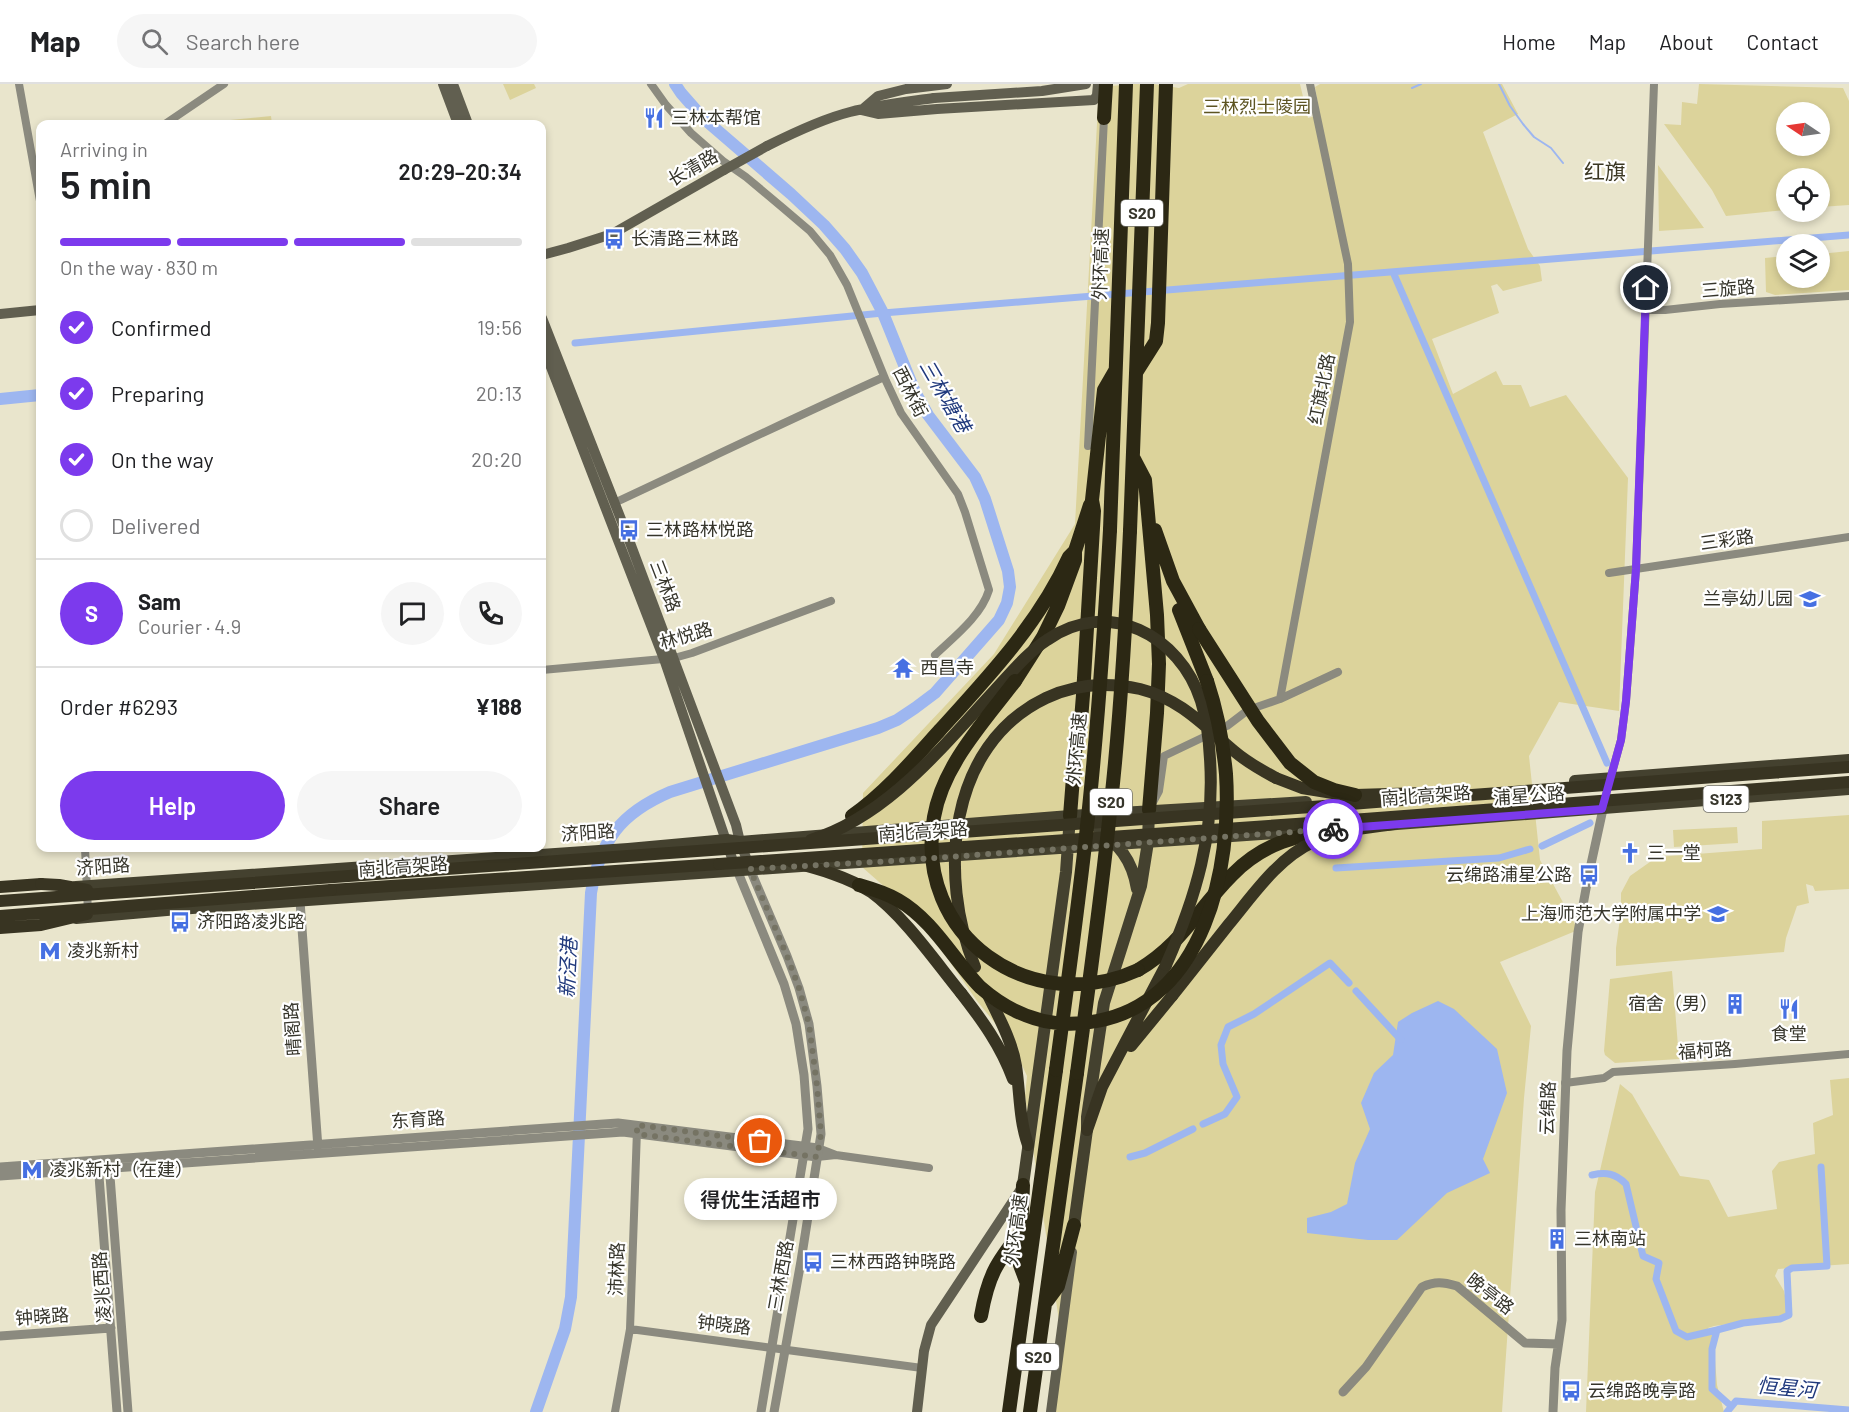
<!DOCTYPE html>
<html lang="en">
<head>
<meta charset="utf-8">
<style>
	:root { --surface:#fff; --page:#f6f6f6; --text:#202124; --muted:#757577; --line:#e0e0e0; --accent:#7c3aed }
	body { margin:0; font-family:Barlow,"Noto Sans SC",sans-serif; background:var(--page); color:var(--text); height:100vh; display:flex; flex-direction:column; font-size:22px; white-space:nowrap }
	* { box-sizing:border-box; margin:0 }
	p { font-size:20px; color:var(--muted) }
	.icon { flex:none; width:33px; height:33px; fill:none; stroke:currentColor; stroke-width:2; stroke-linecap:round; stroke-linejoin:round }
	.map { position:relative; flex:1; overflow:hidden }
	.panel { position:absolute; left:36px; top:36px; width:510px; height:732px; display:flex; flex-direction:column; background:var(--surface); border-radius:12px; box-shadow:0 3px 9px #0003 }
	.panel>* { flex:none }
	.needle { width:39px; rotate:283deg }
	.fabs { position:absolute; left:1776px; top:18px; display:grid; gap:12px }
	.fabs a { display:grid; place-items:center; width:54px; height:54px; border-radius:50%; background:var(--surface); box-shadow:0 3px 9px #0003; font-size:30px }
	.pin { position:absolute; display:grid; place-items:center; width:51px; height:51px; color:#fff; margin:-26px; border:3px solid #fff; border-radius:50%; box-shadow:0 2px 6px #0007 }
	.courier { position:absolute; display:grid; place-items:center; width:60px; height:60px; margin:-30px; border:4px solid #7c3aed; border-radius:50%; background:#fff; color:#222; box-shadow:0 2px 8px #0007 }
	.bubble { position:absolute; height:42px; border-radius:21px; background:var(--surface); box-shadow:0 3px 9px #0003; font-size:20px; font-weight:600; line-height:42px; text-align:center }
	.headline em { font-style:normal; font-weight:600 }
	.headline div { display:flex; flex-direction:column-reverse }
	.headline { display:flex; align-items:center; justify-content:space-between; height:102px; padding:0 24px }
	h1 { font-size:39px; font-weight:600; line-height:45px }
	.bar { display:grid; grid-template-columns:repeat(4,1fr); gap:9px 6px; align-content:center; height:72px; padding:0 24px }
	.bar i { height:8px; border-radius:4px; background:var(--line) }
	.bar .current { background:var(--accent) }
	.bar p { grid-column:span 4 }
	.line { display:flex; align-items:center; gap:15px; padding:0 24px; border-top:2px solid var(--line) }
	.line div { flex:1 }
	.round { display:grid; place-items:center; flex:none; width:63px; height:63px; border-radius:32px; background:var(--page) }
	ol { padding:0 24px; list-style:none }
	li { display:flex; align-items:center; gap:18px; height:66px }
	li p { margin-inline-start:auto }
	li .icon { padding:6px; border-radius:50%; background:var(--accent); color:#fff; stroke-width:4 }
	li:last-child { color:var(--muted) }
	li i { width:33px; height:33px; border:3px solid var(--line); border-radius:50% }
	.cta { display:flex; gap:12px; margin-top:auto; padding:12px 24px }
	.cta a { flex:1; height:69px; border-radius:36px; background:var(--accent); color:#fff; font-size:24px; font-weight:600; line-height:69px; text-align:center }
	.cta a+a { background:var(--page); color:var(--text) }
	header { display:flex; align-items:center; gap:36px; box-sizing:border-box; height:84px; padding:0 30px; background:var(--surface); border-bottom:2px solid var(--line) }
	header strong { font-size:28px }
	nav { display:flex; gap:33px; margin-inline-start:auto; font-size:21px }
	.search { width:420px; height:54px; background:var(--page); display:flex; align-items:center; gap:15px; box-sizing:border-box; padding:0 21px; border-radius:33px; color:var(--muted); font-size:22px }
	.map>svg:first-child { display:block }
	.green { fill:#dcd39b; fill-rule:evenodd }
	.water { fill:#9db6f0 }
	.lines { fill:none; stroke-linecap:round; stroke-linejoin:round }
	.stream { stroke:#9db6f0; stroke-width:2 }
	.canal { stroke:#9db6f0; stroke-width:7 }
	.river { stroke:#9db6f0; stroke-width:12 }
	.minor { stroke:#8b8a7f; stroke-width:8 }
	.tertiary { stroke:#8b8a7f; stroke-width:9 }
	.secondary { stroke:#615f50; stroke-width:10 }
	.primary { stroke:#44412f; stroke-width:12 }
	.trunk { stroke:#383422; stroke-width:12 }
	.motorway { stroke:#2c2814; stroke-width:14 }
	.secondary-bridge { stroke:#615f50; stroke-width:10 }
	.trunk-bridge { stroke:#383422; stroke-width:12 }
	.motorway-bridge { stroke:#2c2814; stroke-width:14 }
	.done { stroke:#757363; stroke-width:6; stroke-dasharray:0 10.8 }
	.route { stroke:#7c3aed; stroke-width:8 }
	.labels { text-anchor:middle; stroke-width:4.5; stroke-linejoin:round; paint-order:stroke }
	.shield { fill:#fff; stroke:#72726b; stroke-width:1.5 }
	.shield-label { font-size:16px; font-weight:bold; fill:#36352b }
	.park-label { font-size:18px; fill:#5d5422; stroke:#fff }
	.poi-label { font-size:18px; fill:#36352b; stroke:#fff; text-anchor:start }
	.street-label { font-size:18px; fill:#36352b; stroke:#fff }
	.water-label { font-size:20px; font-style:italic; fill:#213a7d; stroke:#fff }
	.quarter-label { font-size:21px; fill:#3b3723; stroke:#fff }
</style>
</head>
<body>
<header>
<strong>Map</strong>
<div class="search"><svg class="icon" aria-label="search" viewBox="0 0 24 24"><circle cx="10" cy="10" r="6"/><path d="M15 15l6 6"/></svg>Search here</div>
<nav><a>Home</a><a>Map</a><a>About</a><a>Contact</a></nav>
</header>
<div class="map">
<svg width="1849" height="1328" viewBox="0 0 1849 1328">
	<rect width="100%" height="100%" fill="#e9e5cc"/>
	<path class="green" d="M503,0H534L536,4L510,16Z
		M1134,0H1154L1179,4L1188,0H1300L1308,34L1320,31L1315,3L1320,0H1502L1518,30L1483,48L1528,165L1540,182L1542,197L1503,207L1497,200L1491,202L1499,229L1432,255L1453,310L1496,287L1503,301H1521L1530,323L1566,311L1628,394L1619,627L1559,618L1529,672L1540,776L1578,846L1500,878L1531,942L1524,1014L1502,1328H1055L1063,1263L1025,1012L1027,992L1012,960L977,917L919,833L862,783L863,709L994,570L1075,440L1099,3Z
		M1699,0L1843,4L1849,17V121L1820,123V94H1786V126L1726,132L1712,106L1664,40L1681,41L1682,18L1697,20ZM1786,28H1820V62H1786Z
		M271,32L272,40H189Z
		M1658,81L1704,144L1659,147Z
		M1849,167V206L1775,211L1766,208L1765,174L1786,172V194H1820V170Z
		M1849,731V805L1815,807L1813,802L1806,800L1809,819L1797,822L1786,854L1784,868L1616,882V864L1621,827V809L1630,792L1657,773L1762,765V737Z
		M1737,743L1738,759L1674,763L1673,746Z
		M1672,887L1679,975L1615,979L1605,971L1604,967L1610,895Z
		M1849,994V1180L1778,1185L1775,1192L1784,1207L1789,1228L1780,1233L1714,1242L1708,1244L1713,1251L1717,1301L1724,1328H1586L1595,1108L1620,1000L1632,1010L1680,1092L1709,1096L1728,1133L1777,1125L1772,1087L1779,1078L1815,1070L1813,1039L1833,1031L1830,996Z"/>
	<path class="water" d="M1438,917L1454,925L1497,965L1507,1009L1483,1075L1490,1089L1447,1109L1397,1156H1368L1307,1149V1134L1331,1128L1347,1120L1355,1079L1370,1045L1361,1019L1374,989L1393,971L1398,938L1412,929Z"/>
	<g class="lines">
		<path class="stream" d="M1499,0L1510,22L1523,40L1534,53L1551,64L1563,79
			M1412,4L1421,0"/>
		<path class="canal" d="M1393,188L1607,679
			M575,259L883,229L1849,151
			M1542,762L1590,739
			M1336,784L1499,774L1530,765
			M1356,907L1401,956
			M1203,1040L1225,1030L1237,1013L1223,980L1221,961L1228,943L1254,930L1330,879L1349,899
			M1130,1073L1145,1069L1193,1045
			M1592,1091C1606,1088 1615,1089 1626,1100L1643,1172L1659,1179L1656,1195L1676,1247L1687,1253L1717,1246L1712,1265V1305L1731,1322
			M1717,1246L1743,1239L1780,1235L1789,1231L1787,1187L1792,1184L1827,1182L1821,1083
			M1727,1328L1736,1317L1849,1326"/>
		<path class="river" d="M0,315L40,311
			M536,1328L565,1245L571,1213L591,809C600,756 621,729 670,708L878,644L897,636L915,624L935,609L999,536L1007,519L1010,503L1008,487L985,415L975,393L928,331L915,308L883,229L862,189L845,165L824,141L791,110L703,34L681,9L675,0"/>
		<path class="minor" d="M19,0L40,117
			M651,0L666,21L691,49L723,77L746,93L783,124L810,147L830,171L847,201L886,297L901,329L958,410L965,428L989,506C981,532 955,552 935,571
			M165,40L224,0
			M1646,226H1665L1720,220L1849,212
			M1088,362L1104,34
			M614,419C704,377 793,334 884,293
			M1609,489L1849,453
			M542,586L674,574L692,569L831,517
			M1280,615L1350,238L1348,180L1310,0
			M1604,718L1621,656L1626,617L1636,485L1654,0
			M1152,720L1159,707L1164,672L1227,642L1248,626L1280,615L1338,588
			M85,764L88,828
			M1565,999L1604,994L1613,988L1735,980L1849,970
			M836,1071L929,1084
			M817,1073L836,1071L818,1064
			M630,1245L922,1284
			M615,1328L630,1245L637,1046"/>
		<path class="tertiary" d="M750,785L787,872L799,904L809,940L817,1002L821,1050L801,1177L774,1328
			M737,786L784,900L796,940L804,991L808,1045L761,1328
			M300,817L318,1064
			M98,1079L117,1328
			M109,1079L128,1328
			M0,1083L618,1039L818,1064
			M0,1092L623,1048L817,1073
			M0,1252L111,1244
			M1343,1308L1366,1283L1422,1203C1435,1197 1443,1198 1457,1202L1525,1259L1558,1260
			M1553,1328L1555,1284L1562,1236L1561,1126L1567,967L1578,848L1588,794L1603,725"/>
		<path class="secondary" d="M443,0L458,40
			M453,0L468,40
			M1094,16L1097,11L1098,0
			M864,24L878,12L906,5L947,0
			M861,26L878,30L937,25L1094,16
			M767,62C793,49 822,35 850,28C878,21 906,18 934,14
			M542,171L568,164L612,150L724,86
			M0,230L40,226
			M542,234L626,448L736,741L740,758L750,784
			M542,260L664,575L736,786
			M917,1328L924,1267L931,1241L1023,1102
			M1051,1328L1072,1168"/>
		<path class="primary" d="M1575,697L1849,676
			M1086,733C1112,757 1131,768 1137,805
			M1384,741L1849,705
			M76,803L628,765L727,756L740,758L1070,732L1306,718
			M76,834L178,825L1306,747
			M1023,1101L1066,788L1070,732
			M1074,1141L1087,1046V1033L1104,919L1141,802L1148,758L1149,726"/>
		<path class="trunk" d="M1276,694L1302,704L1339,710
			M1325,722L1427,714
			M0,803L41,800
			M331,806L719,780
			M961,909C982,936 1001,962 1013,995
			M987,909C998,932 1012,956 1016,982C1020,1008 1019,1036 1028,1061
			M1131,962L1172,912
			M1087,1046L1102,1003L1166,881"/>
		<path class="motorway" d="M1104,34L1106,0
			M1137,287L1156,257L1158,239L1166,0
			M1134,375L1145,396L1157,531L1159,580L1157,629L1149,726
			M1110,446L1126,0
			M1155,446L1173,497L1199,545
			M1130,447L1147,0
			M1179,526L1207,597
			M1015,597L1043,553L1058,522L1075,476V467L1090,421
			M852,732C886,708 913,676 940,646C989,592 1039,539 1069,473L1075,467
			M1070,732L1075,668L1081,636L1083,611L1094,427L1092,416L1104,306L1115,287
			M1138,886C1181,861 1198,825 1232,791C1262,760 1299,749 1341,746
			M1023,1101L1020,1181L1026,1197
			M1047,1217L1058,1202L1074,1141
			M981,1232C988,1192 996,1179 1021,1148
			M1009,1328L1056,986
			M1030,1328L1077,989"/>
		<path class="secondary-bridge" d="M934,14L1042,7L1086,0
			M724,86L767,62"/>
		<path class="trunk-bridge" d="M1355,711L1423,709L1458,712L1849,683
			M811,756C888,732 942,663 995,606C1011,589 1027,569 1047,556C1108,513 1180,551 1201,617C1207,636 1209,656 1210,675C1215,750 1196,813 1166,881
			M792,778C819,785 848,793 871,808C904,832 935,877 961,909
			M719,780L1325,738L1849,698
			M41,800L59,801L87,806
			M0,817L1325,722
			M0,832L331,806
			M0,844L41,841L87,830
			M975,883C938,793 947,661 1046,614C1075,600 1108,598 1140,605C1180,615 1203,641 1234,667C1247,678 1261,686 1276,694
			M1172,912C1191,888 1210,864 1229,840C1253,811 1278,774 1313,758C1339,746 1366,744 1394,740"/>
		<path class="motorway-bridge" d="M1199,545L1258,637L1290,679L1314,698L1334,706L1355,711
			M1015,597C984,638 943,681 934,733C913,852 1031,935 1138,886
			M859,801C873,805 886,809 898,816C933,836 953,875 980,903C1013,932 1053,946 1097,937C1205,917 1232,783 1226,690C1223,658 1217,627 1207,597
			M1056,986C1068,895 1081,805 1090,714C1099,625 1105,536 1110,446
			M1077,989C1089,899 1102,809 1111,718C1121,628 1126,537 1130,447"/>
	</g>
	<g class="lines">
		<path class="done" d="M760,1057L637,1041V1050L817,1073L821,1050L817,1002L809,940L799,904L787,872L750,785L893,777L1333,745"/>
		<path class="route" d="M1333,745L1602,725L1621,656L1626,617L1636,485L1646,204"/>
	</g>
	<defs>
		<g id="restaurant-bare" transform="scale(1.62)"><path d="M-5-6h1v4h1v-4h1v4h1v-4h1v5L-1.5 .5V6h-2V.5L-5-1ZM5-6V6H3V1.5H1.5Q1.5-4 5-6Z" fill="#4670e2" stroke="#fff" stroke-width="2.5" paint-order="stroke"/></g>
		<g id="bus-bare" transform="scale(1.62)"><path d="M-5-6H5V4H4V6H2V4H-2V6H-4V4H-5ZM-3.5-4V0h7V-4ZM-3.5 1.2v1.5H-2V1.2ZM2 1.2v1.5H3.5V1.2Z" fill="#4670e2" stroke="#fff" stroke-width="2.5" paint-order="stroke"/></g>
		<g id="school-bare" transform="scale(1.62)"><path d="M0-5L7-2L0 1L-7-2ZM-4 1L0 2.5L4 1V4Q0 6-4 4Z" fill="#4670e2" stroke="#fff" stroke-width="2.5" paint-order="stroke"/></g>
		<g id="temple-bare" transform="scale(1.62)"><path d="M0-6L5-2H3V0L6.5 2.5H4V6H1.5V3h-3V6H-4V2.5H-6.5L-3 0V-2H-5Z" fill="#4670e2" stroke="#fff" stroke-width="2.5" paint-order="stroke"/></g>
		<g id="church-bare" transform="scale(1.62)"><path d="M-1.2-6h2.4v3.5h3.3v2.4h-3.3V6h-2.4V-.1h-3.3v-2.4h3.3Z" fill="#4670e2" stroke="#fff" stroke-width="2.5" paint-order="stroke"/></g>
		<g id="metro-bare" transform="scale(1.62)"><path d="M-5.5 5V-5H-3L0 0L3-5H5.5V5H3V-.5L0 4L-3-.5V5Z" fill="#4670e2" stroke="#fff" stroke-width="2.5" paint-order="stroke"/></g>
		<g id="building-bare" transform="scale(1.62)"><path d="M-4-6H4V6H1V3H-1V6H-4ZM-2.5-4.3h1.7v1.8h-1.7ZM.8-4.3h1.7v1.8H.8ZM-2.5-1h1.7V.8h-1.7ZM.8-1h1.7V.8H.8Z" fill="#4670e2" stroke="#fff" stroke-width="2.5" paint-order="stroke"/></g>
	</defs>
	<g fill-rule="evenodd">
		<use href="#restaurant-bare" x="654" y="34"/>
		<use href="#bus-bare" x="614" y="155"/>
		<use href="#bus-bare" x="629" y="446"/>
		<use href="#school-bare" x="1810" y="515"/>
		<use href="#temple-bare" x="903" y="584"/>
		<use href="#church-bare" x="1630" y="769"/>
		<use href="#bus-bare" x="1589" y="791"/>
		<use href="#school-bare" x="1718" y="830"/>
		<use href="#bus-bare" x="180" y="838"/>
		<use href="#metro-bare" x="50" y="867"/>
		<use href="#building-bare" x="1735" y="920"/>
		<use href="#restaurant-bare" x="1789" y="925"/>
		<use href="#metro-bare" x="32" y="1086"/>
		<use href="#building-bare" x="1557" y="1155"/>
		<use href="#bus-bare" x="813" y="1178"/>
		<use href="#bus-bare" x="1571" y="1307"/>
	</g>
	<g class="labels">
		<g class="shield">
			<rect x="1121" y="116" width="42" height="26" rx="4.5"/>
			<rect x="1703.5" y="702" width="45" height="26" rx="4.5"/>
			<rect x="1090" y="705" width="42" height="26" rx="4.5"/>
			<rect x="1017" y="1260" width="42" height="26" rx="4.5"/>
		</g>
		<g class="shield-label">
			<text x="1142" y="135">S20</text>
			<text x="1726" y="721">S123</text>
			<text x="1111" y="724">S20</text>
			<text x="1038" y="1279">S20</text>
		</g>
		<g class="park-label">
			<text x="1257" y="29">三林烈士陵园</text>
		</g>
		<g class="poi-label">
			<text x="671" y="40">三林本帮馆</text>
			<text x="631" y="161">长清路三林路</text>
			<text x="646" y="452">三林路林悦路</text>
			<text x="1793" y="521" text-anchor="end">兰亭幼儿园</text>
			<text x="920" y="590">西昌寺</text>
			<text x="1647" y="775">三一堂</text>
			<text x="1572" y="797" text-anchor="end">云绵路浦星公路</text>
			<text x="1701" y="836" text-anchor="end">上海师范大学附属中学</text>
			<text x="197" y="844">济阳路凌兆路</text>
			<text x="67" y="873">凌兆新村</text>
			<text x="1718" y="926" text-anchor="end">宿舍（男）</text>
			<text x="1789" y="956" text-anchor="middle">食堂</text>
			<text x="49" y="1092">凌兆新村（在建）</text>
			<text x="1574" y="1161">三林南站</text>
			<text x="830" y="1184">三林西路钟晓路</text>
			<text x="1588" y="1313">云绵路晚亭路</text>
		</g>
		<g class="street-label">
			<text transform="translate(693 84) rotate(-30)" y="6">长清路</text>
			<text transform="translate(1101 180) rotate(-88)" y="6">外环高速</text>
			<text transform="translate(1728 205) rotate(-5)" y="6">三旋路</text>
			<text transform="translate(1322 305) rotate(-79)" y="6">红旗北路</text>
			<text transform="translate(910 308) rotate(63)" y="6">西林街</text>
			<text transform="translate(1727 456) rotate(-8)" y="6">三彩路</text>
			<text transform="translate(665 502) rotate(69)" y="6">三林路</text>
			<text transform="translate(686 552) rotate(-16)" y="6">林悦路</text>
			<text transform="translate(1077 665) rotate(-85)" y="6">外环高速</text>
			<text transform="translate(1426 712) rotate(-4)" y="6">南北高架路</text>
			<text transform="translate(1529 712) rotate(-4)" y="6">浦星公路</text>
			<text transform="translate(923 748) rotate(-4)" y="6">南北高架路</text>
			<text transform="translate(588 749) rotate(-4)" y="6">济阳路</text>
			<text transform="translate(103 783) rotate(-4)" y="6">济阳路</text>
			<text transform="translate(403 783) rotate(-4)" y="6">南北高架路</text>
			<text transform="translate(293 945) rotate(-94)" y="6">晴阁路</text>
			<text transform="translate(1705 967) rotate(-4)" y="6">福柯路</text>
			<text transform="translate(1548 1024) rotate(-88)" y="6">云绵路</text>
			<text transform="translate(418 1036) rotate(-4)" y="6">东育路</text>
			<text transform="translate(1016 1146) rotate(-82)" y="6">外环高速</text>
			<text transform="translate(617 1185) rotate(-88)" y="6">沛林路</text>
			<text transform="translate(781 1192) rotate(-80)" y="6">三林西路</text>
			<text transform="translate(102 1203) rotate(-94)" y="6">凌兆西路</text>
			<text transform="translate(1490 1210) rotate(38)" y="6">晚亭路</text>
			<text transform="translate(42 1233) rotate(-4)" y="6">钟晓路</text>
			<text transform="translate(724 1241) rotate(7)" y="6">钟晓路</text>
		</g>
		<g class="water-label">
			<text transform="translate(945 312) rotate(60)" y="7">三林塘港</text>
			<text transform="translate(568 884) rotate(-87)" y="7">新泾港</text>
			<text transform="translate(1787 1304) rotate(5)" y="7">恒星河</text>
		</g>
		<g class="quarter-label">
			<text x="1605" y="95">红旗</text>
		</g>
	</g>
</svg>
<div class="fabs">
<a><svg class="needle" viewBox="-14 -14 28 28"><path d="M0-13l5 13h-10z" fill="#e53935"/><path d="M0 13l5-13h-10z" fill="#757577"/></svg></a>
<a><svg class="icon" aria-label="locate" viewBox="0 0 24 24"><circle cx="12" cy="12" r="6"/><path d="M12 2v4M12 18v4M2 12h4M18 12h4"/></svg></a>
<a><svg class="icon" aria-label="layers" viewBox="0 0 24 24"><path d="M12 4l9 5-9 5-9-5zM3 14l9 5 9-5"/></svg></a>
</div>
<div class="pin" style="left:760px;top:1057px;background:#ea580c"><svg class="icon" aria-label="bag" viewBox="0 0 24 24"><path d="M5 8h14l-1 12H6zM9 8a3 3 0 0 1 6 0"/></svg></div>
<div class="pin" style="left:1646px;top:204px;background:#1f2937"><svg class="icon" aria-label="home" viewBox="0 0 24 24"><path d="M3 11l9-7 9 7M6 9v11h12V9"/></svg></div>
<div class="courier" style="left:1333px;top:745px"><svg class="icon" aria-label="bike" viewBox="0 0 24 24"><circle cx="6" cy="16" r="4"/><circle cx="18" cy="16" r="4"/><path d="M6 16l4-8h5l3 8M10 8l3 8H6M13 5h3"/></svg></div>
<div class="bubble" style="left:684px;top:1094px;width:153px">得优生活超市</div>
<section class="panel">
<div class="headline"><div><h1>5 min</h1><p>Arriving in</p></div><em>20:29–20:34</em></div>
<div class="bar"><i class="current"></i><i class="current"></i><i class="current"></i><i></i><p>On the way · 830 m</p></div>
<ol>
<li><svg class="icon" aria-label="check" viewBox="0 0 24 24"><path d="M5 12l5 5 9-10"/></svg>Confirmed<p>19:56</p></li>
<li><svg class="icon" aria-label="check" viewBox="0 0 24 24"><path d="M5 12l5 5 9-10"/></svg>Preparing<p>20:13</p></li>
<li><svg class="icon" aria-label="check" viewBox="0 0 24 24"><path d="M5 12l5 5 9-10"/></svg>On the way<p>20:20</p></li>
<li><i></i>Delivered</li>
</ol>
<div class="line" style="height:108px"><b class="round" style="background:var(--accent);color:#fff">S</b><div><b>Sam</b><p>Courier · 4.9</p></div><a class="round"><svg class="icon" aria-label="chat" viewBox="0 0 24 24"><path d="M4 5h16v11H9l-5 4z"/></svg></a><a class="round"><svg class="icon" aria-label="phone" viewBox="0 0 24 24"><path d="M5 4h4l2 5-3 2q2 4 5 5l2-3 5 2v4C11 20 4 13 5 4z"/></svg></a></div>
<div class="line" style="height:78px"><div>Order #6293</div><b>¥188</b></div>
<div class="cta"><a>Help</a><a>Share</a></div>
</section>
</div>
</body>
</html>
